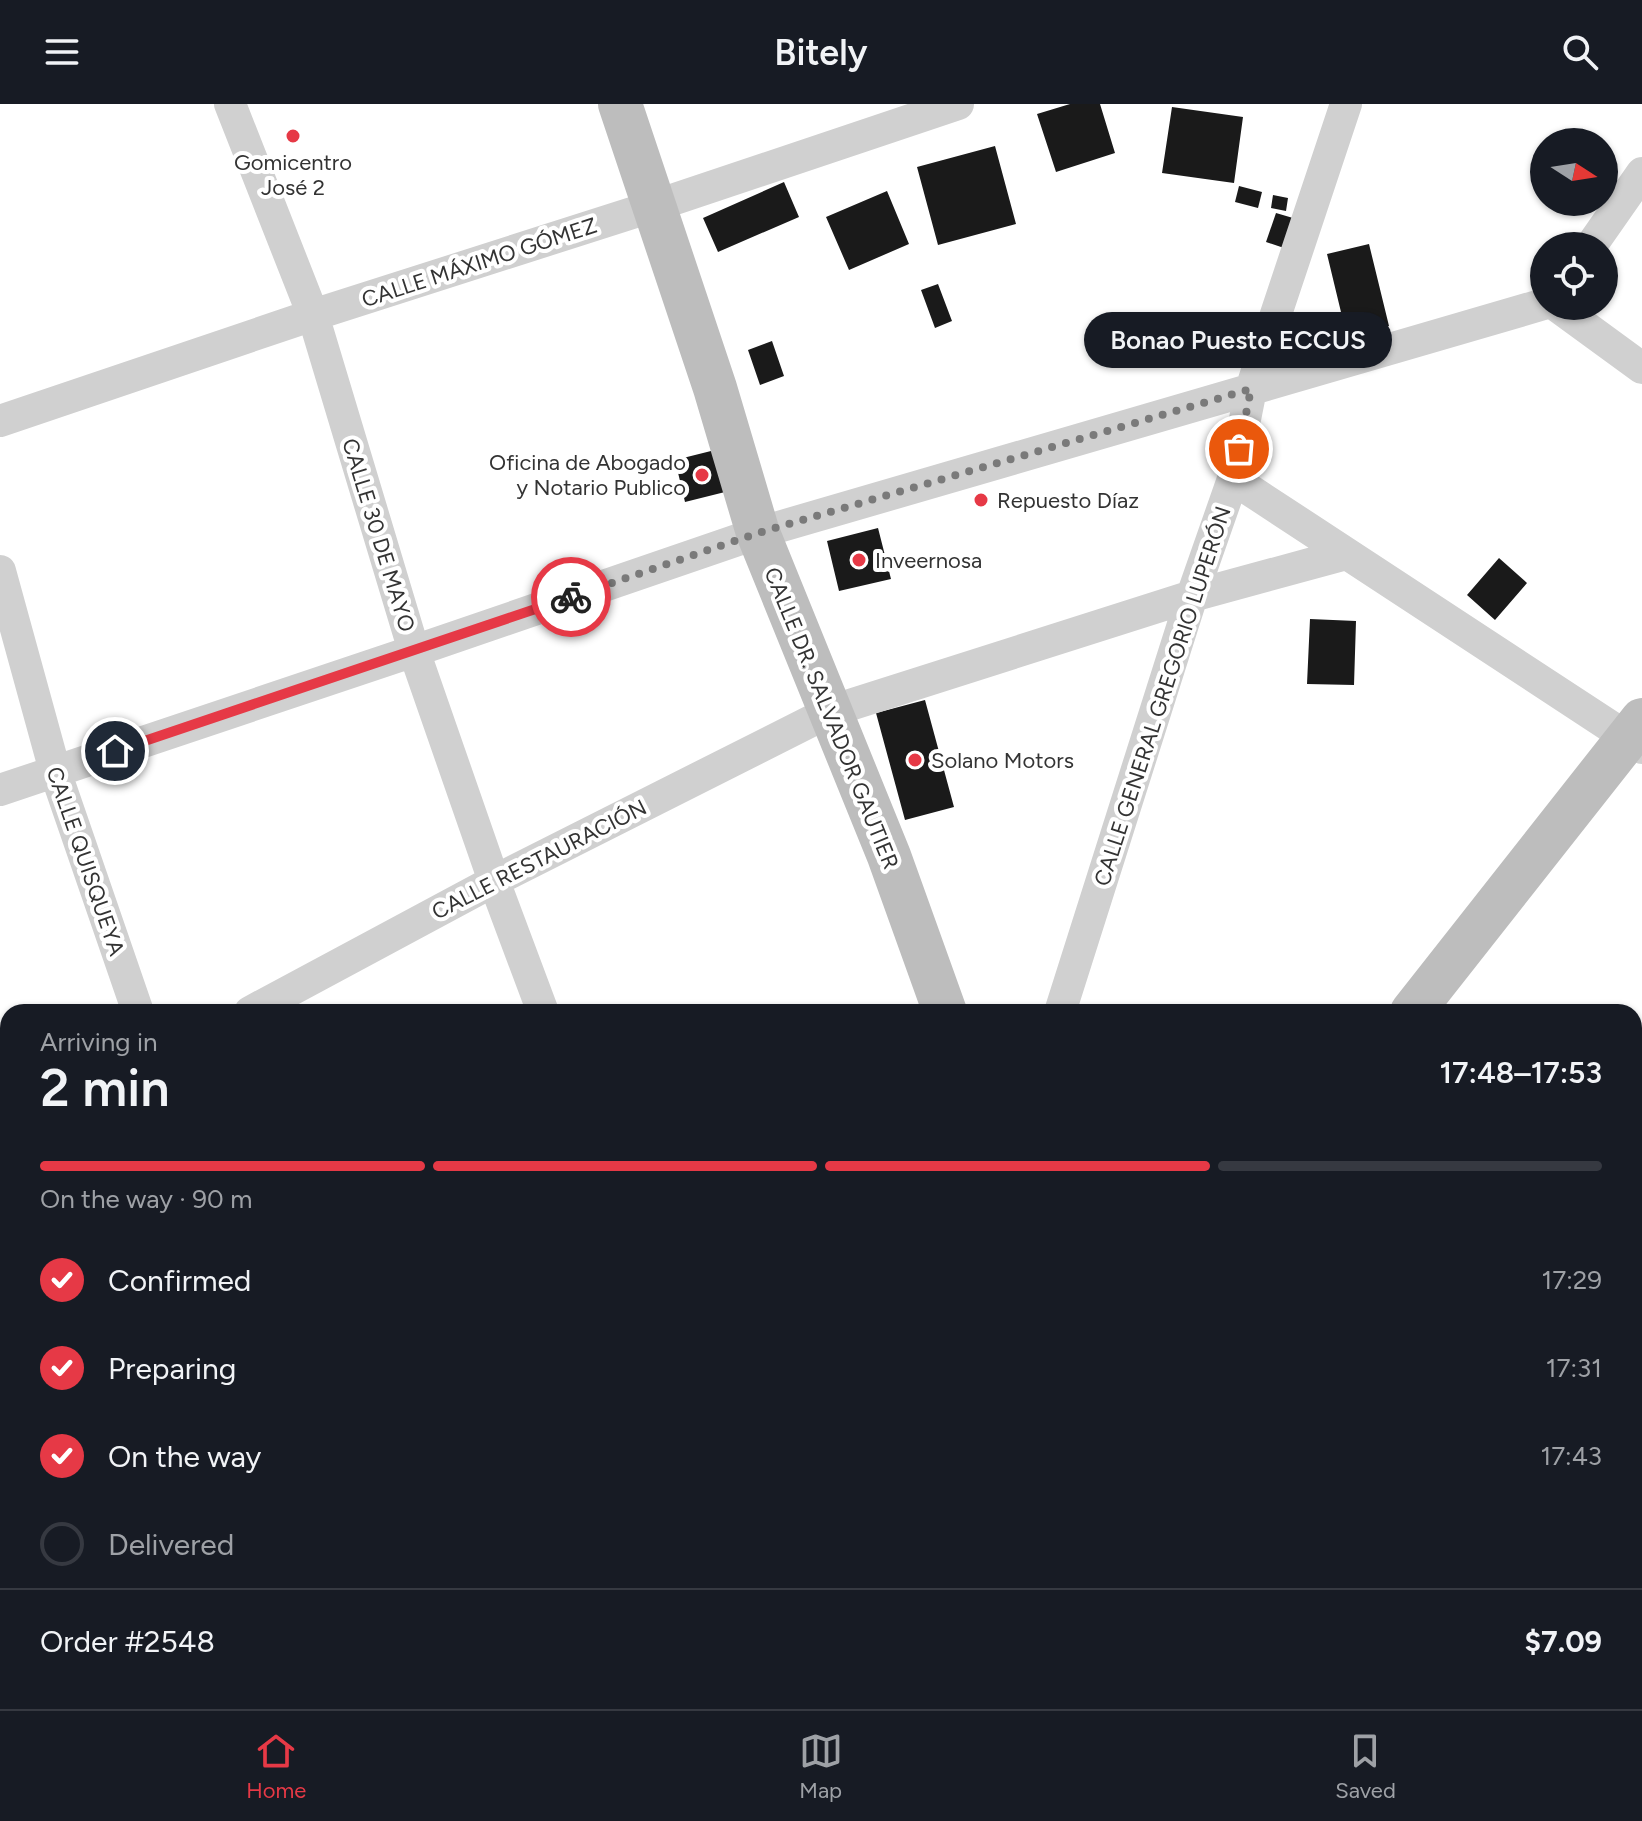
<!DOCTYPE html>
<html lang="en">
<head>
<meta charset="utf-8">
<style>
	:root { --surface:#171b24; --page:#20242c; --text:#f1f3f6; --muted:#9ea1a6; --line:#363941; --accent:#e63946 }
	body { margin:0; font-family:Figtree,sans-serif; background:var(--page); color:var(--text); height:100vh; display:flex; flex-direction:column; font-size:30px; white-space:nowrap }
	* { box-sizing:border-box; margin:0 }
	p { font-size:26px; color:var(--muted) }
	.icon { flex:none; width:44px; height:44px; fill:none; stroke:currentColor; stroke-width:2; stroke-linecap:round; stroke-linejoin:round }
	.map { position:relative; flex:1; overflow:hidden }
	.sheet { position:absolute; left:0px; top:900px; width:1642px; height:706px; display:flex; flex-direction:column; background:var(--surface); border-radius:24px 24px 0 0; box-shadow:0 2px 6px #0004 }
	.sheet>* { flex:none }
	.needle { width:52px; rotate:102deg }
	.fabs { position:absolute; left:1530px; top:24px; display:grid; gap:16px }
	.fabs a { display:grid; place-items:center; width:88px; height:88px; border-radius:50%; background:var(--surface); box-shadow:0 2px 6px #0004; font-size:40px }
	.pin { position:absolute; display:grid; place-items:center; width:68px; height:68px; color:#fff; margin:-34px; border:4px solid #fff; border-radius:50%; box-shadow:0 2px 8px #0007 }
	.courier { position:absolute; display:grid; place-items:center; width:80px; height:80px; margin:-40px; border:6px solid #e63946; border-radius:50%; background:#fff; color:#222; box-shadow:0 2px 10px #0007 }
	.bubble { position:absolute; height:56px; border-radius:28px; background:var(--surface); box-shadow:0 2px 6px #0004; font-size:26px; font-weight:600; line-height:56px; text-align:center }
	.head em { font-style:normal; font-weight:600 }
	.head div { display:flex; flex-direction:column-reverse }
	.head { display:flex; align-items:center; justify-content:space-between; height:136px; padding:0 40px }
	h1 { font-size:52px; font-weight:600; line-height:60px }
	.bar { display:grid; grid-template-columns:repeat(4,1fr); gap:12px 8px; align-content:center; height:96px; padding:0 40px }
	.bar i { height:10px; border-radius:6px; background:var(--line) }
	.bar .current { background:var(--accent) }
	.bar p { grid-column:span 4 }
	.line { display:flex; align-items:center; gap:20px; padding:0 40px; border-top:2px solid var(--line) }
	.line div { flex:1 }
	ol { padding:0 40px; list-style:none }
	li { display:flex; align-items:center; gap:24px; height:88px }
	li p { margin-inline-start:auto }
	li .icon { padding:8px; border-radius:50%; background:var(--accent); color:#fff; stroke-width:4 }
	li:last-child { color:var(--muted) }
	li i { width:44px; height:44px; border:4px solid var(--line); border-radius:50% }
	header { display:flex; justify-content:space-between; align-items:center; height:104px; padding:0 40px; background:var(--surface); font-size:36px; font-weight:600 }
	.tabs { display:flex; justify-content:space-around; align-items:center; height:112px; border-top:2px solid var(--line); background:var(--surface); font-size:22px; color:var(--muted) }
	.tabs a { display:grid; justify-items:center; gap:4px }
	.tabs .current { color:var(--accent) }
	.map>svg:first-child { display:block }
	.building { fill:#1a1a1a }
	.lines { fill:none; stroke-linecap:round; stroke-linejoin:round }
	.street { stroke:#d0d0d0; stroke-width:32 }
	.secondary { stroke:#bdbdbd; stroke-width:44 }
	.done { stroke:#7a7a7a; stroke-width:8; stroke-dasharray:0 14.4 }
	.route { stroke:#e63946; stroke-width:10 }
	.poi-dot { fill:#e63946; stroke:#fff; stroke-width:3 }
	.labels { text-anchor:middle; stroke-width:8; stroke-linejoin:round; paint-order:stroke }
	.poi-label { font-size:22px; fill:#333; stroke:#fff; text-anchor:start }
	.street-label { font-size:22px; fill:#333; stroke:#fff }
</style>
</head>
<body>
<header><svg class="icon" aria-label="menu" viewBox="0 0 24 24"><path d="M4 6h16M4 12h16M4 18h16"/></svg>Bitely<svg class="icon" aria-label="search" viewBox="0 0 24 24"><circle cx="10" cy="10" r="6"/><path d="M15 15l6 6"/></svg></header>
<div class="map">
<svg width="1642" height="1605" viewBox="0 0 1642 1605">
	<rect width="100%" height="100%" fill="#fff"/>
	<path class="building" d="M1070,0H1100L1115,49L1056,68L1037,10Z
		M1172,3L1243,13L1234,79L1162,69Z
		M995,42L1016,120L938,141L917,63Z
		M784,78L799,113L718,148L703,114Z
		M1239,82L1262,88L1258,104L1235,98Z
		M887,87L909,140L849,166L826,113Z
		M1273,91L1288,94L1286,107L1271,104Z
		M1276,109L1293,114L1284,144L1266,138Z
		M1369,140L1389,222L1347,233L1327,150Z
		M938,180L952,217L935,224L921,186Z
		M772,237L784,272L760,281L748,246Z
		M719,345L729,387L685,398L675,356Z
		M878,424L891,475L839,487L827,437Z
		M1499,454L1527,479L1495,516L1467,491Z
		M1310,515L1356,517L1354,581L1307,580Z
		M925,596L954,703L905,716L876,609Z
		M1634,1037L1642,1039V1094L1634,1092Z
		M1636,1430L1642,1435V1486L1634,1495V1432Z
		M1303,1598H1324L1327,1605H1286Z"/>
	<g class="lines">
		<path class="street" d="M230,0L313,211L414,547L494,777L543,908
			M1591,142L1642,69
			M1557,202L1642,264
			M0,317L313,211L654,102L958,0
			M1233,375L1628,634L1642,644
			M0,467L55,667L138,908
			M0,686L414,547L758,429L1544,200
			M250,908L494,777L831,607L1192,492L1346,450
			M1060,908L1192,492L1233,375L1251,285L1346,0
			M0,1020L8,1017
			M1634,1151L1642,1149
			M1634,1318L1639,1328
			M0,1594L8,1589
			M1011,1598L1020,1605
			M425,1605L430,1598"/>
		<path class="secondary" d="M620,0L715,284L758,429L889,752L945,908
			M1412,908L1642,616
			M1179,1598L1180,1605"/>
	</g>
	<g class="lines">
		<path class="done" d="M571,493L758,429L1251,285L1239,345"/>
		<path class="route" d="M115,647L571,493"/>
	</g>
	<g class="poi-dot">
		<circle cx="293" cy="32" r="8"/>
		<circle cx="702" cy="371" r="8"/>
		<circle cx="981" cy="396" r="8"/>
		<circle cx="859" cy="456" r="8"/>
		<circle cx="915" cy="656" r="8"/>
	</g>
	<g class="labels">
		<g class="poi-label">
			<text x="293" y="66" text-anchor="middle">Gomicentro<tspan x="293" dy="25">José 2</tspan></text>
			<text x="686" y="366" text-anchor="end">Oficina de Abogado<tspan x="686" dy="25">y Notario Publico</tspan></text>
			<text x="997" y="404">Repuesto Díaz</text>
			<text x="875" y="464">Inveernosa</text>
			<text x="931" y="664">Solano Motors</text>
		</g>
		<g class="street-label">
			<text transform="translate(479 158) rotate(-18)" y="8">CALLE MÁXIMO GÓMEZ</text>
			<text transform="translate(379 431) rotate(73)" y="8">CALLE 30 DE MAYO</text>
			<text transform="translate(1162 592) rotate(-72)" y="8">CALLE GENERAL GREGORIO LUPERÓN</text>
			<text transform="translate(832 614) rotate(68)" y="8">CALLE DR. SALVADOR GAUTIER</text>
			<text transform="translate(539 755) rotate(-27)" y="8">CALLE RESTAURACIÓN</text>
			<text transform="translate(86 757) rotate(71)" y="8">CALLE QUISQUEYA</text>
		</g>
	</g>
</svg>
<div class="fabs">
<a><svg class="needle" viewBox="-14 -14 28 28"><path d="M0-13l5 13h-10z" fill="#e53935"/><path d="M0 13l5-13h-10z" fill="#9ea1a6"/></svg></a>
<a><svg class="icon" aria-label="locate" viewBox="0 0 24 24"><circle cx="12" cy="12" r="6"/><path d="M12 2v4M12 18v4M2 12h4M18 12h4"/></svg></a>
</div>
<div class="pin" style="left:1239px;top:345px;background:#ea580c"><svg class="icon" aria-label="bag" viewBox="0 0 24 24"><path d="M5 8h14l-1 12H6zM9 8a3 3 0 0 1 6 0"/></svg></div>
<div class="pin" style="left:115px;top:647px;background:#1f2937"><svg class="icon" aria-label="home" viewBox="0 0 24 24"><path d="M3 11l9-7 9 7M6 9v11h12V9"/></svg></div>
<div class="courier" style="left:571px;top:493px"><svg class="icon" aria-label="bike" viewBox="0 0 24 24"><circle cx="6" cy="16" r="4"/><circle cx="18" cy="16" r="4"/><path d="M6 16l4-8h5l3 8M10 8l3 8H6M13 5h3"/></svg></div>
<div class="bubble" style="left:1084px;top:208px;width:308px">Bonao Puesto ECCUS</div>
<section class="sheet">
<div class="head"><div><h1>2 min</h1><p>Arriving in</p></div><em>17:48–17:53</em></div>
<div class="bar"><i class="current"></i><i class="current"></i><i class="current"></i><i></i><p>On the way · 90 m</p></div>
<ol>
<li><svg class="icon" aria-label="check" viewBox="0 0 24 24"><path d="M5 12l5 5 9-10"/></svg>Confirmed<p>17:29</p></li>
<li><svg class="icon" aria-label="check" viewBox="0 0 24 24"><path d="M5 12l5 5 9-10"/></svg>Preparing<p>17:31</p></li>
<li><svg class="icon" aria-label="check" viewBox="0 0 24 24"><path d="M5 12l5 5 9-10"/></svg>On the way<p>17:43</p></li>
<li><i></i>Delivered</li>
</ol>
<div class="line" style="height:104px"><div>Order #2548</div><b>$7.09</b></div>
</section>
</div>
<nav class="tabs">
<a class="current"><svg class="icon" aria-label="home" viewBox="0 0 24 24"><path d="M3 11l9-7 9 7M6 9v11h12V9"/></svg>Home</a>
<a><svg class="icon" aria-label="map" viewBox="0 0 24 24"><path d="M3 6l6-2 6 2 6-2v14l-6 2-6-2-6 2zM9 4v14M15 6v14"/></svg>Map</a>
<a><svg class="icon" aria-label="saved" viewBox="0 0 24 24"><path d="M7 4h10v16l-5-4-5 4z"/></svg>Saved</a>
</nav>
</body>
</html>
